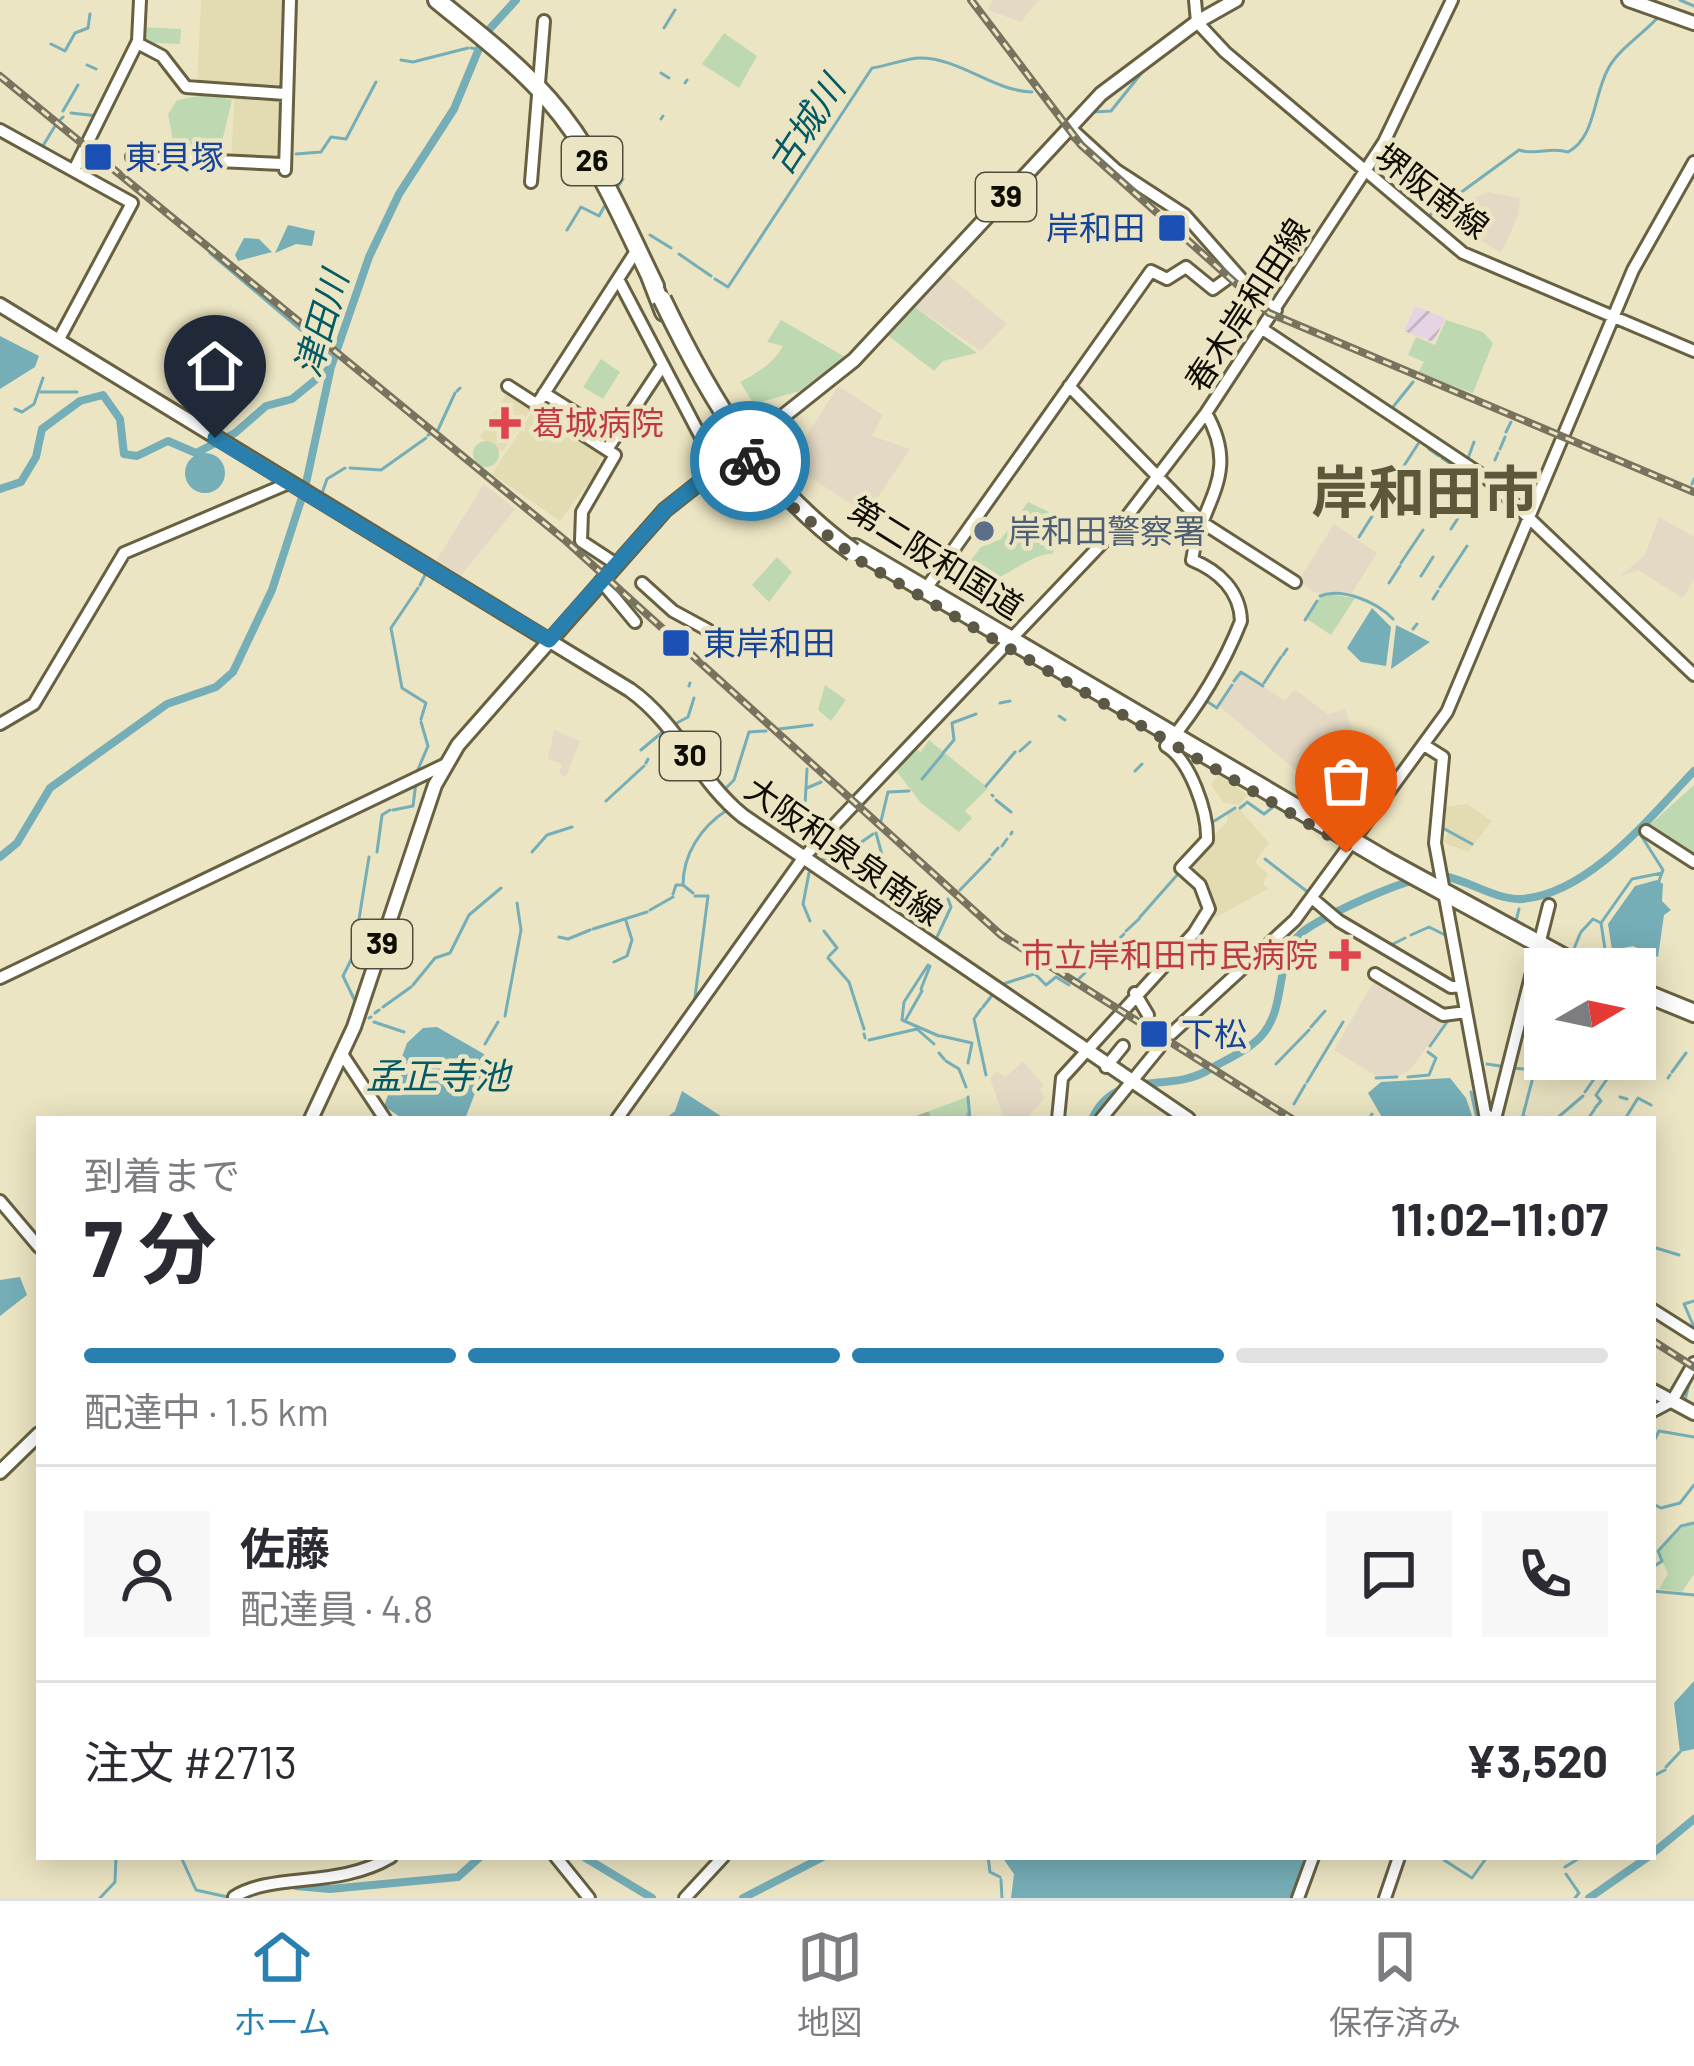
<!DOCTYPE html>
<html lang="ja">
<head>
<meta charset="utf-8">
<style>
	:root { --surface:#fff; --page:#f7f7f7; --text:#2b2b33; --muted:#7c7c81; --line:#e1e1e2; --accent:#2980af }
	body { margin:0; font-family:Barlow,"Noto Sans JP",sans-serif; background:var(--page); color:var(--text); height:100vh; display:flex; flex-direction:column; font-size:45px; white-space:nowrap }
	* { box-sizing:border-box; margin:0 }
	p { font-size:39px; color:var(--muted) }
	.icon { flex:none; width:66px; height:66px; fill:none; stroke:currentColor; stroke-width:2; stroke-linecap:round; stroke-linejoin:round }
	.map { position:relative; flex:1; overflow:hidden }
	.drawer { position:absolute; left:36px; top:1116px; width:1620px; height:744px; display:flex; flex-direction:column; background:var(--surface); border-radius:0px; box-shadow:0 6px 30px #0003 }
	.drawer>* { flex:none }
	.needle { width:78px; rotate:81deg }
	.tools { position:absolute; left:1524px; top:948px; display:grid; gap:24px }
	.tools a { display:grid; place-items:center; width:132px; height:132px; border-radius:0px; background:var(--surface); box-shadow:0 6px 30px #0003; font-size:60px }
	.pin { position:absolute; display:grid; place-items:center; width:102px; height:102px; color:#fff; margin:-123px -51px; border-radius:50% 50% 50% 0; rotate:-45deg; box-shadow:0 0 12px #0007 }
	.pin .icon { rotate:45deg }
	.courier { position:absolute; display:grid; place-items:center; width:120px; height:120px; margin:-60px; border:9px solid #2980af; border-radius:50%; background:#fff; color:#222; box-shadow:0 3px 15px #0007 }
	.headline em { font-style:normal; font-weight:700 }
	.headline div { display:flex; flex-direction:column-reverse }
	.headline { display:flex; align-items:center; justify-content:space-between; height:204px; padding:0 48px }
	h1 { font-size:78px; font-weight:700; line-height:90px }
	.bar { display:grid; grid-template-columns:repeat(4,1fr); gap:18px 12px; align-content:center; height:144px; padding:0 48px }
	.bar i { height:15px; border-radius:9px; background:var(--line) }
	.bar .selected { background:var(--accent) }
	.bar p { grid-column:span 4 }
	.line { display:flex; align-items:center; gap:30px; padding:0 48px; border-top:3px solid var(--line) }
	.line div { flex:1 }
	.round { display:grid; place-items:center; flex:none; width:126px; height:126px; border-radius:0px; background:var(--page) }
	.tab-bar { display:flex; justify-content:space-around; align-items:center; height:168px; border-top:3px solid var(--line); background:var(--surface); font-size:33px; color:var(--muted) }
	.tab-bar a { display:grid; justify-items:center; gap:6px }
	.tab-bar .selected { color:var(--accent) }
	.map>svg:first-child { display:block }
	.built { fill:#e3dbb1 }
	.industrial { fill:url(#industrial-furrows) }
	.education { fill:#e4d9c5 }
	.cemetery { fill:url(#cemetery-stones) }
	.park { fill:#bed9b2 }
	.water { fill:#75aeb7 }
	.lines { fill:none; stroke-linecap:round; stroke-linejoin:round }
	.stream { stroke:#75aeb7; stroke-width:3 }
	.river { stroke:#75aeb7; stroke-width:8 }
	.secondary-casing { stroke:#676142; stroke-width:16 }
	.primary-casing { stroke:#676142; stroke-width:18 }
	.highway-casing { stroke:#676142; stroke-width:22 }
	.secondary { stroke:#fff; stroke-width:10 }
	.primary { stroke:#fff; stroke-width:12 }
	.highway { stroke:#fff; stroke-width:16 }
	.rail-casing { stroke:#77735e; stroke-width:8 }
	.rail { stroke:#ece5c3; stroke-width:3; stroke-dasharray:9; stroke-linecap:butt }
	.highway-bridge-casing { stroke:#676142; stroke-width:22; stroke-linecap:butt }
	.highway-bridge { stroke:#fff; stroke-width:16 }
	.done { stroke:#5c5846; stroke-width:12; stroke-dasharray:0 21.6 }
	.route { stroke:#2980af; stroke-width:15 }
	.transit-dot { fill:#1a4fb4; stroke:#ece5c3; stroke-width:4.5 }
	.health-dot { fill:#e0444e; stroke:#ece5c3; stroke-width:4.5 }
	.service-dot { fill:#5c6f8a; stroke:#ece5c3; stroke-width:4.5 }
	.labels { text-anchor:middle; stroke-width:9; stroke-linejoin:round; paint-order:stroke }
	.shield { fill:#ece5c3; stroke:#514d3d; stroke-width:3 }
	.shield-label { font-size:30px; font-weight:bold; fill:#0f0c03 }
	.transit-label { font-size:33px; fill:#164399; stroke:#ece5c3; text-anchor:start }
	.street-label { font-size:33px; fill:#0f0c03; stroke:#ece5c3 }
	.health-label { font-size:33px; fill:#be3a42; stroke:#ece5c3; text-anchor:start }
	.service-label { font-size:33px; fill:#4e5e75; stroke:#ece5c3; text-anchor:start }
	.water-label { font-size:36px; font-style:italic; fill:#035a64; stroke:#ece5c3 }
	.town-label { font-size:57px; font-weight:bold; fill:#5e583a; stroke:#ece5c3 }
</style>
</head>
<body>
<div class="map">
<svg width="1694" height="1898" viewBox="0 0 1694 1898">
	<defs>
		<pattern id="industrial-furrows" width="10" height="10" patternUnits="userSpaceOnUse" patternTransform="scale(3)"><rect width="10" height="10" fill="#e6d4e5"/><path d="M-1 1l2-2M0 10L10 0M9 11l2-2" fill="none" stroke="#c4b5c3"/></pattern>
		<pattern id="cemetery-stones" width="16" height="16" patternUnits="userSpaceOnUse" patternTransform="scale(3)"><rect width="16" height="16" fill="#bed9b2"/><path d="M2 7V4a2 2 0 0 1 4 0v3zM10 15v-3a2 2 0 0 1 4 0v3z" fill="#a2b997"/></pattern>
	</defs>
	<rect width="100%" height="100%" fill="#ece5c3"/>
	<path class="built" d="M201,0H287L279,90L197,86Z
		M235,94L282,99L276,161L231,159Z
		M509,389L531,409L502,452L480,437Z
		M540,409L605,451L597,467L606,473L593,490L586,486L560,521L492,474L533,411Z
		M1218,775L1248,795L1239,805L1224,803L1211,785Z
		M1467,804L1492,821L1468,852L1444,843L1448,831L1437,825L1442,807Z
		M1239,809L1269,843L1255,862L1268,874L1263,884L1268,889L1214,918L1184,867L1228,821L1226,812Z"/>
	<path class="industrial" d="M1415,306L1446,318L1433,342L1404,331Z"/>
	<path class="education" d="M993,0H1039L1021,22L988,10Z
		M1488,192L1520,198L1518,216L1501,253L1471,234L1456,232L1452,223L1464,203Z
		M943,271L1007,324L981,351L912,305Z
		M838,386L883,415L872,436L910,449L867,514L789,464Z
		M484,484L515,509L456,582L432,567Z
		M1659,517L1694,537V579L1683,598L1638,570L1619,577L1645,555Z
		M1334,524L1377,553L1352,593H1316L1298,581Z
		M1241,672L1285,701L1294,689L1329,715L1345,708L1352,730L1311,783L1219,706Z
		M554,730L580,741L566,777L559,774L562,764L548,759Z
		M1375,979L1446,1020L1410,1070L1398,1076L1378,1077L1334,1050Z
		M1023,1062L1044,1085L1040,1090L1045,1098L1025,1119H1004L990,1078L997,1071L1005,1077Z"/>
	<path class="cemetery" d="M967,1097L970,1119H908Z"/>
	<path class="park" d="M142,27L181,29L180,44L141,42Z
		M724,33L757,56L739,88L702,64Z
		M210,94L232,100L220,150L191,153L173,141L168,114L177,100Z
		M912,305L977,353L943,361L934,371L886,334Z
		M781,320L847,358L814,387L754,404L740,382C758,372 773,364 783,346L767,342Z
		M1446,320L1483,332L1493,343L1473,393L1418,373L1424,362L1408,355L1416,337L1435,345Z
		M601,359L620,372L603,399L583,387Z
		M473 454a13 13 0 1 1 26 0a13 13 0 1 1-26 0Z
		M1028,502L1070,522L1052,554C1032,552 1005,580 979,585L965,572L959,576L981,547L1001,539Z
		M777,557L792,572L769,602L752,585Z
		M1323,593L1355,598L1331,635L1307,619Z
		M825,685L846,700L831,721L818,710Z
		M929,740L988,788L965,811L972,818L959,832L921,803L894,768L913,748L921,752Z
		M1694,785V860L1645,829Z
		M1688,1522L1694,1523V1574L1682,1592L1659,1589L1668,1574L1658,1551Z"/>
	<path class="water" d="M288,225L315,231L312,246L296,244L275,253Z
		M244,238L259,239L272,252L238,261L235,255Z
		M0,336L39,356L35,367L0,389Z
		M185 473a20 20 0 1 1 40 0a20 20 0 1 1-40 0Z
		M1372,608L1391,627L1386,666L1361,662L1347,648Z
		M1396,625L1430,642L1391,669Z
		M1657,880L1663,884L1662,901L1671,910L1664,915L1658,957L1633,946L1612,950L1608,924L1635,886Z
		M437,1027L484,1054L486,1065L465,1119H403L384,1106L407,1043L423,1028Z
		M1450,1078L1466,1098L1473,1119H1383L1368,1093L1381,1082Z
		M682,1091L724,1118V1119H665L675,1111Z
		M20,1277L27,1295L0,1316V1280Z
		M1694,1681V1749L1680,1752L1674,1703Z
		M1002,1857H1309L1293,1898H1011L1014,1874Z"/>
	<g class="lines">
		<path class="stream" d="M1680,0L1694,6
			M664,28L675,10
			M51,44L65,51L75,33L88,28L90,14
			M471,48L476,49
			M401,60L413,62L468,48
			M87,65L96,69
			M661,73L669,78
			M685,83L687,80
			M63,111L78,85
			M1093,112L1111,111L1144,70
			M71,113L98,116
			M661,119L663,116
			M60,120L63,117
			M41,149L55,126
			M296,154L321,152L331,137L346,139L376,82
			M617,188L623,179
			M1430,215L1519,150C1538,156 1549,146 1568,152C1596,137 1593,96 1608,69C1619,48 1645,33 1660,15
			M567,230L581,207L599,216L604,207
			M650,235L671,248
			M210,253L334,358
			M679,254L711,276
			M715,279L728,287L872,68C887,66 907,58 920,58C960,58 993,91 1032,92
			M457,391L460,388
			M41,392H77
			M1393,407L1413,382
			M15,409L22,412L34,404L43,378
			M1405,430L1417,440
			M437,432L455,393
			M1506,432L1511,422
			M428,435H429
			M1429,449L1439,456
			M1500,449L1505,437
			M1442,458L1480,484
			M1495,460L1498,453
			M1467,461L1474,442
			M350,468L381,470L426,438
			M1692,484L1694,479
			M1389,489L1418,444
			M321,496L327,479L345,468
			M1490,509L1496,500
			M1451,529L1478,487
			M1359,537L1386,494
			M1401,563L1423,530
			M1421,576L1433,557
			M1389,583L1400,566
			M420,585L427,571
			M1440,587L1467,546
			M418,588L391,628L402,688L426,703L421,719
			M1320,596C1342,587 1377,602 1393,619
			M1433,599L1438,591
			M1305,620L1317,601
			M1413,629L1417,624
			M1283,655L1287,649
			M1234,681L1241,672L1263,686
			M1264,683L1281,657
			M689,686L690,683
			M1205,700L1217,708
			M1000,703L1010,701
			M1218,706L1232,685
			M1059,716L1065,720
			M673,725L688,717L694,698
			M779,729L812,725
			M641,750L666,729
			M1020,751L1030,742
			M943,753L954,740L952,723L976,714
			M646,763L648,759
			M1135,771L1142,764
			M416,774L428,746L421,722
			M922,779L942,755
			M986,786L1015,752
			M807,788L821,782
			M724,790L734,780L749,732L766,731
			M992,795L993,796
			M996,800L1011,812
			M606,801L644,766
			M1247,802L1264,814L1273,807
			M1240,808L1245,804
			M393,810L413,806L416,782
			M881,821L888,792L909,791
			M804,823L807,769
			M1208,825L1235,808
			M1439,826L1472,844
			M1637,832L1639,834
			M876,833L888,877
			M1011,834L1012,832
			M1642,837L1663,870L1659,881
			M1002,846L1007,839
			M377,852L382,815L390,810
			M532,852L547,835L572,827
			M992,855L998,848
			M1265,859L1309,893
			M815,861L843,855L873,834
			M809,873L803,904L810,921
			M683,885L693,893
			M892,886L902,906
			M960,890L990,859
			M673,894L676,885H683C683,854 701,827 727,810
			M1520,902L1521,899
			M650,910L673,897
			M1140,917L1178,874
			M1516,921L1519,909
			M593,929L647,912
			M824,931L837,948L829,956
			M1126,931L1139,919
			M1581,932L1593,919L1601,923
			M1411,935L1429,927L1447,936
			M559,937L568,939L590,930
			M937,937L951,907L948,899
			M1391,945L1405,938
			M1109,949L1124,934
			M1615,955L1605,949L1601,923L1632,879L1662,873
			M1571,956L1580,934
			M828,958L849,982L864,1029
			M614,962L627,956L632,940L626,921
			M928,965L904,1002L902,1020L939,1036
			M1036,975L1046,985L1056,977L1069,985
			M1075,983L1107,950
			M1003,984L1034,974
			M413,985L435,958L450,953L469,915L501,888
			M921,989L930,966
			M354,999L343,976L353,956L369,857
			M694,1005L708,896H695
			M1635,1006V1004
			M383,1007L411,987
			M983,1007L993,994
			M981,1009L974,1019L986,1075
			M375,1013L379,1010
			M505,1016L521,930L517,903
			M369,1018L371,1017
			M350,1021L355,1001
			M905,1021L922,991
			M374,1022L404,1032
			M1311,1027L1325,1011
			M864,1034L865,1038
			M941,1036L972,1043L968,1063
			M1635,1038L1636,1035
			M869,1040L917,1029L934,1044
			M485,1044L498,1022
			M1430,1046L1447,1022
			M939,1053L944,1059
			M946,1061L959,1069L966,1087
			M1276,1064L1309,1030
			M1487,1064L1500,1066
			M1513,1068L1534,1070L1545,1029
			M1672,1072L1686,1053
			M1596,1075L1606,1059
			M1408,1077L1429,1075L1436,1058L1428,1052
			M1376,1078L1397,1077
			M1668,1078L1670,1075
			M1307,1082L1343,1022
			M1471,1092L1477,1119
			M1585,1092L1594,1079
			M968,1097L970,1119
			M1620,1097L1627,1099
			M1294,1104L1305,1085
			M1595,1108L1601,1101L1596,1095L1621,1059
			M1525,1117L1534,1119
			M1369,1119L1372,1114
			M1522,1119L1533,1077
			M1556,1119L1583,1096
			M1588,1119L1594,1110
			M1625,1119L1638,1098L1651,1105
			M1653,1247L1679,1255
			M1694,1301L1684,1304L1694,1327
			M1653,1320L1655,1318
			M1684,1404L1689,1384
			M1653,1443L1659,1431L1694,1437
			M1653,1504L1661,1508L1680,1503L1694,1485
			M1653,1553L1654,1552
			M1653,1567L1662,1561L1658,1551L1681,1526L1694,1523
			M1653,1591L1694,1595
			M1666,1767L1680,1752
			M1653,1776L1665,1770
			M181,1857L196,1890L232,1898
			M988,1857L990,1872L1000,1877
			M1444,1860L1472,1878L1487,1857
			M1565,1867L1581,1857
			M1566,1874L1579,1893L1575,1898
			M1001,1880L1002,1898
			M100,1898L115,1882L116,1857"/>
		<path class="river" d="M0,489L21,482L36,457L42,429L80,401L103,395L120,419L124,454L137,456L168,441L196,453L235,433L266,406L292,399L330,368
			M0,857L17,843L50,788L167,704L216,687L233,672L272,590L305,488L331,367L369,257L399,194L454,109L485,34L516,0
			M1092,1119C1117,1066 1169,1095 1210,1069C1227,1059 1251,1049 1263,1034C1289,1003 1272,950 1308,928C1333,912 1415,872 1443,876C1469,880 1494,900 1522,899C1589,894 1651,816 1694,771
			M1653,1853L1694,1819
			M584,1857L652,1898
			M296,1886L330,1889L458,1877L480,1857
			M743,1898L823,1857
			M1589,1898L1648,1857"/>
		<g class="secondary-casing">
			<path id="secondary" d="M1195,0L1197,22L1225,52L1463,253L1694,351
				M137,43L162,56L186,87L285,94
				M1069,127L1116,170L1185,215L1245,283L1276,310
				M0,130L132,203L58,341
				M132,157L282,164
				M74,170L138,41L140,0
				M285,170L290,0
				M531,182L544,21
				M618,279L716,466
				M1264,330L1489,480L1694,675
				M508,386L615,455L582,512L581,541L613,562
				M1069,386L1203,523L1295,582
				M544,393L615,438
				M536,406L638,248
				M608,448L663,365
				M601,581L635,622
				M642,583L673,611L708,630
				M925,590L1151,271L1167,279L1186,267L1213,289L1235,273
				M0,724L34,704L124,553L289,483
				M1424,745L1443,757L1435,843L1485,1114L1494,1119
				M1646,831L1694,862
				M1313,899L1339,921L1451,987L1461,986
				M1375,974L1443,1015L1466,1012
				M0,978L444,765
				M1135,993L1148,1015
				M1171,1034L1295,920L1447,712L1633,270L1694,162
				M342,1054L385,1119
				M1106,1067L1123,1046
				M617,1119L804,857L1125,519L1206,413L1384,142L1452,0
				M1058,1119L1062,1078L1194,933L1209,909L1200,885L1181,868L1207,840C1208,812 1190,760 1166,746C1199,706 1223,667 1241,621C1240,591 1219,571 1192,560C1200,502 1242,476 1206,413
				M1101,1119L1159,1048
				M1495,1119L1549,905
				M0,1201L39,1247
				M1653,1310L1694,1336
				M1653,1411L1672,1401L1694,1363
				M556,1857L589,1898
				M234,1897C273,1872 337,1889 391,1857
				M685,1898L723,1857
				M1298,1898L1313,1857
				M1385,1898L1399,1857"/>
		</g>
		<g class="primary-casing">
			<path id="primary" d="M1629,0L1694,23
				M0,305L630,690C678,724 698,780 743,816L1188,1119
				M311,1119L354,1027L435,785L458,745L665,510L854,360L1101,94L1197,22L1236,0
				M1653,1391L1694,1413
				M0,1472L39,1434"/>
		</g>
		<g class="highway-casing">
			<path id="highway" d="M437,0C476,32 516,62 549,100C596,153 624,223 655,286
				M650,276L664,312
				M855,548L1387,861L1585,969
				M1635,989L1694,1013"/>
		</g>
		<use href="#secondary" class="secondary"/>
		<use href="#primary" class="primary"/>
		<use href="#highway" class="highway"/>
		<g class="rail-casing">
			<path id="rail" d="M971,0L1081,145L1269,313L1694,492
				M0,76L566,541L1001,935L1292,1119
				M1653,1341L1694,1367"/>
		</g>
		<use href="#rail" class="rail"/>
		<g class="highway-bridge-casing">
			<path id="highway-bridge" d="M662,299C710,399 761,486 853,552"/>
		</g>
		<use href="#highway-bridge" class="highway-bridge"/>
	</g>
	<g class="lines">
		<path class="done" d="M750,461L779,496L857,559L1350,848L1346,853"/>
		<path class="route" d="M215,438L549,640L665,510L740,449L750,461"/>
	</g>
	<g class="transit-dot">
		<rect x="83" y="142" width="30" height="30" rx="6"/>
		<rect x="1157" y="213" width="30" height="30" rx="6"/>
		<rect x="661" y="628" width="30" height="30" rx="6"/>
		<rect x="1139" y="1019" width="30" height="30" rx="6"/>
	</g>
	<g class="health-dot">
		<path d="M499 405h12v12h12v12h-12v12h-12v-12h-12v-12h12z"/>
		<path d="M1339 937h12v12h12v12h-12v12h-12v-12h-12v-12h12z"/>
	</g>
	<circle class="service-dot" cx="984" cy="531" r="12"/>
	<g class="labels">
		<g class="shield">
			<rect x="562" y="137" width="60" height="48" rx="9"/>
			<rect x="976" y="173" width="60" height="48" rx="9"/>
			<rect x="660" y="732" width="60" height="48" rx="9"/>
			<rect x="352" y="920" width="60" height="48" rx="9"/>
		</g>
		<g class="shield-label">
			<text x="592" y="171">26</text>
			<text x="1006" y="207">39</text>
			<text x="690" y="766">30</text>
			<text x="382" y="954">39</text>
		</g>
		<g class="transit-label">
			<text x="125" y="169">東貝塚</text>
			<text x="1145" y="240" text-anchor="end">岸和田</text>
			<text x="703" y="655">東岸和田</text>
			<text x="1181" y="1046">下松</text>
		</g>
		<g class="street-label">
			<text transform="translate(1432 191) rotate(37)" y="12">堺阪南線</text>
			<text transform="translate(1247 305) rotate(-57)" y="12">春木岸和田線</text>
			<text transform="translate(936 558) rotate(32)" y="12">第二阪和国道</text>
			<text transform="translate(844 851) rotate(35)" y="12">大阪和泉泉南線</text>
		</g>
		<g class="health-label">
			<text x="532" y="435">葛城病院</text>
			<text x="1318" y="967" text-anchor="end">市立岸和田市民病院</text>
		</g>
		<g class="service-label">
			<text x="1008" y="543">岸和田警察署</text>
		</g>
		<g class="water-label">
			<text transform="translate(806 125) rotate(-57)" y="13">古城川</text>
			<text transform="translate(321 324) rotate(-74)" y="13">津田川</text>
			<text x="438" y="1089">孟正寺池</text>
		</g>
		<g class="town-label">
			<text x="1425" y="513">岸和田市</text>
		</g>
	</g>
</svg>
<div class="tools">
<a><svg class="needle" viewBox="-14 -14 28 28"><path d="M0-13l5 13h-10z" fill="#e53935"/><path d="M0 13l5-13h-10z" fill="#7c7c81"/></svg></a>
</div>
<div class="pin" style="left:1346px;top:853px;background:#ea580c"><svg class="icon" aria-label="bag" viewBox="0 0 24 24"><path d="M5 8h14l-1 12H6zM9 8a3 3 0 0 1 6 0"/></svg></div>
<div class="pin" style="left:215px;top:438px;background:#1f2937"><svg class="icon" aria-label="home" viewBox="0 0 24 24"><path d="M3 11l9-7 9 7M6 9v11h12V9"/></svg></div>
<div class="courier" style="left:750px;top:461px"><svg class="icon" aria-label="bike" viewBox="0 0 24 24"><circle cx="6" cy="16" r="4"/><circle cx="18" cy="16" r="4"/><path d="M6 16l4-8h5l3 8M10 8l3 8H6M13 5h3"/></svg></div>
<section class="drawer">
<div class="headline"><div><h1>7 分</h1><p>到着まで</p></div><em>11:02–11:07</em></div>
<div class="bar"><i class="selected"></i><i class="selected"></i><i class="selected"></i><i></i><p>配達中 · 1.5 km</p></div>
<div class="line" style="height:216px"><a class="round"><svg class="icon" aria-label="person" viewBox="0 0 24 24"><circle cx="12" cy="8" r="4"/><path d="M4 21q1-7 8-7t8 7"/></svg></a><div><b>佐藤</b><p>配達員 · 4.8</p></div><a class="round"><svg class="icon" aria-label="chat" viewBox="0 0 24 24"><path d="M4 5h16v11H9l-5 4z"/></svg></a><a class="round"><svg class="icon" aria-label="phone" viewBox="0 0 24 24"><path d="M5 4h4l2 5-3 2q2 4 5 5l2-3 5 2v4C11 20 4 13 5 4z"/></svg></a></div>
<div class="line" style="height:156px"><div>注文 #2713</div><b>¥3,520</b></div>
</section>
</div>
<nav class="tab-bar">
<a class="selected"><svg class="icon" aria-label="home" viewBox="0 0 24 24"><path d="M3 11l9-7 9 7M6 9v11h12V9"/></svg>ホーム</a>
<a><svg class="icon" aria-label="map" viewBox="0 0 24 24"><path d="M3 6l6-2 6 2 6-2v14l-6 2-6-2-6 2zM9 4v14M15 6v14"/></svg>地図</a>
<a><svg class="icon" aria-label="saved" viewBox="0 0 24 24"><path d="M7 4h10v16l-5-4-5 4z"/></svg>保存済み</a>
</nav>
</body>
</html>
